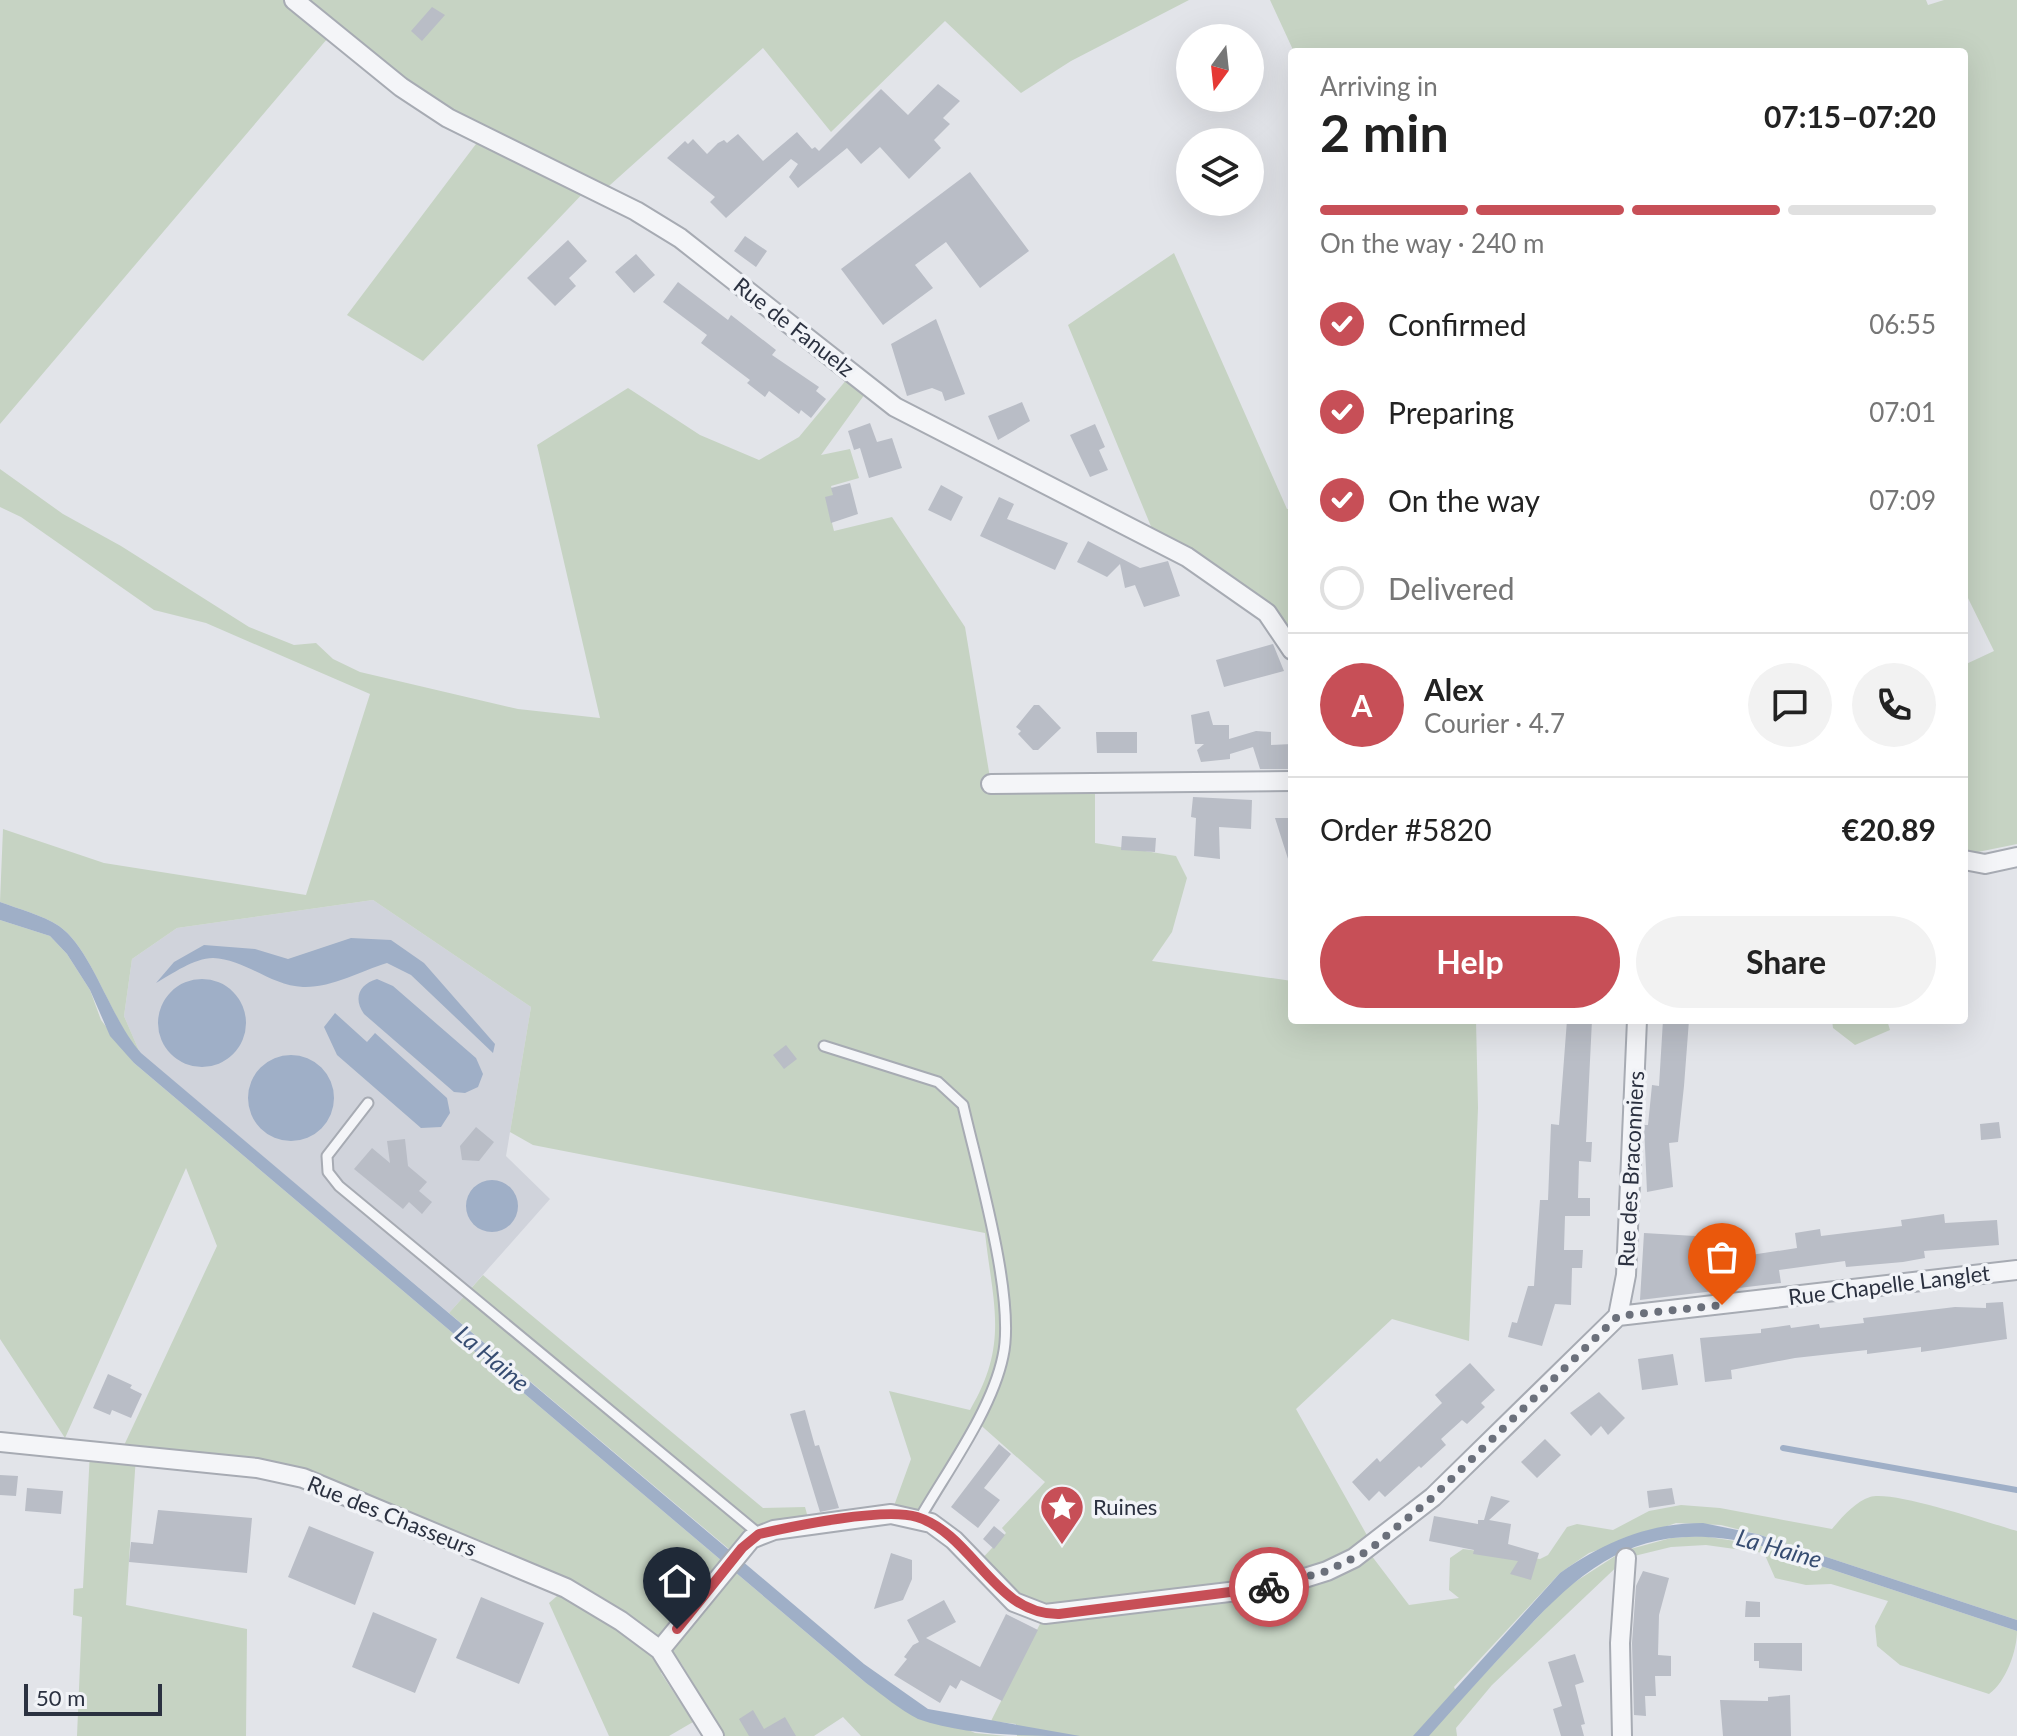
<!DOCTYPE html>
<html lang="en">
<head>
<meta charset="utf-8">
<style>
	:root { --surface:#fff; --page:#f2f2f2; --text:#222; --muted:#767676; --line:#e0e0e0; --accent:#c74f57 }
	body { margin:0; font-family:Lato,sans-serif; background:var(--page); color:var(--text); height:100vh; display:flex; flex-direction:column; font-size:30px; white-space:nowrap }
	* { box-sizing:border-box; margin:0 }
	p { font-size:26px; color:var(--muted) }
	.icon { flex:none; width:44px; height:44px; fill:none; stroke:currentColor; stroke-width:2; stroke-linecap:round; stroke-linejoin:round }
	.map { position:relative; flex:1; overflow:hidden }
	.side { position:absolute; left:1288px; top:48px; width:680px; height:976px; display:flex; flex-direction:column; background:var(--surface); border-radius:8px; box-shadow:0 8px 32px #0002 }
	.side>* { flex:none }
	.needle { width:52px; rotate:195deg }
	.controls { position:absolute; left:1176px; top:24px; display:grid; gap:16px }
	.controls a { display:grid; place-items:center; width:88px; height:88px; border-radius:50%; background:var(--surface); box-shadow:0 8px 32px #0002; font-size:40px }
	.scale { position:absolute; left:24px; bottom:20px; width:138px; box-sizing:border-box; padding-left:8px; border:4px solid #2b3140; border-top:0; font-size:22px; line-height:28px; white-space:nowrap; color:#2b3140; -webkit-text-stroke:6px #f1f3f7; paint-order:stroke }
	.pin { position:absolute; display:grid; place-items:center; width:68px; height:68px; color:#fff; margin:-82px -34px; border-radius:50% 50% 50% 0; rotate:-45deg; box-shadow:0 0 8px #0007 }
	.pin .icon { rotate:45deg }
	.courier { position:absolute; display:grid; place-items:center; width:80px; height:80px; margin:-40px; border:6px solid #c74f57; border-radius:50%; background:#fff; color:#222; box-shadow:0 2px 10px #0007 }
	.headline em { font-style:normal; font-weight:700 }
	.headline div { display:flex; flex-direction:column-reverse }
	.headline { display:flex; align-items:center; justify-content:space-between; height:136px; padding:0 32px }
	h1 { font-size:52px; font-weight:700; line-height:60px }
	.bar { display:grid; grid-template-columns:repeat(4,1fr); gap:12px 8px; align-content:center; height:96px; padding:0 32px }
	.bar i { height:10px; border-radius:6px; background:var(--line) }
	.bar .active { background:var(--accent) }
	.bar p { grid-column:span 4 }
	.line { display:flex; align-items:center; gap:20px; padding:0 32px; border-top:2px solid var(--line) }
	.line div { flex:1 }
	.round { display:grid; place-items:center; flex:none; width:84px; height:84px; border-radius:42px; background:var(--page) }
	ol { padding:0 32px; list-style:none }
	li { display:flex; align-items:center; gap:24px; height:88px }
	li p { margin-inline-start:auto }
	li .icon { padding:8px; border-radius:50%; background:var(--accent); color:#fff; stroke-width:4 }
	li:last-child { color:var(--muted) }
	li i { width:44px; height:44px; border:4px solid var(--line); border-radius:50% }
	.primary-button { display:flex; gap:16px; margin-top:auto; padding:16px 32px }
	.primary-button a { flex:1; height:92px; border-radius:48px; background:var(--accent); color:#fff; font-size:32px; font-weight:700; line-height:92px; text-align:center }
	.primary-button a+a { background:var(--page); color:var(--text) }
	.map>svg:first-child { display:block }
	.built { fill:#d0d3db }
	.green { fill:#c6d3c3 }
	.water { fill:#9fafc7 }
	.lines { fill:none; stroke-linecap:round; stroke-linejoin:round }
	.stream { stroke:#9fafc7; stroke-width:6 }
	.building { fill:#b9bdc6 }
	.service-casing { stroke:#a7abb3; stroke-width:13 }
	.minor-casing { stroke:#a7abb3; stroke-width:22 }
	.service { stroke:#f4f5f8; stroke-width:9 }
	.minor { stroke:#f4f5f8; stroke-width:18 }
	.done { stroke:#6b707b; stroke-width:8; stroke-dasharray:0 14.4 }
	.route { stroke:#c74f57; stroke-width:10 }
	.labels { text-anchor:middle; stroke-width:7; stroke-linejoin:round; paint-order:stroke }
	.street-label { font-size:22px; fill:#2b3140; stroke:#f1f3f7 }
	.poi-label { font-size:22px; fill:#2b3140; stroke:#f1f3f7; text-anchor:start }
	.water-label { font-size:24px; font-style:italic; fill:#374d72; stroke:#f1f3f7 }
</style>
</head>
<body>
<div class="map">
<svg width="2017" height="1736" viewBox="0 0 2017 1736">
	<rect width="100%" height="100%" fill="#e2e4e9"/>
	<path class="built" d="M373,900L531,1007L506,1156L550,1199L449,1313L140,1053L124,1016L132,959L177,928Z"/>
	<path class="green" d="M0,0H1189L1071,61L1021,93L945,21L831,132L763,48L600,194L588,188L423,361L347,315L482,136L333,32L0,424Z
		M1270,0H1926L1928,5L1944,0H2017V844L1973,853L1968,860L1964,837V665L1994,651L1964,590V52H1294Z
		M1174,253L1287,509L1292,508V650L1282,631L1157,541L1068,325Z
		M852,373L870,387L821,455L850,449L859,478L831,486L835,501L827,503L834,531L892,517L965,627L991,784L1095,783V843L1176,856L1187,878L1172,932L1152,961L1292,981V1020H1476L1478,1108L1469,1341L1392,1319L1296,1409L1373,1546L1368,1551L1409,1605L1459,1598L1449,1590L1450,1558L1463,1549L1540,1559L1548,1555L1567,1527L1577,1524L1613,1530L1649,1511L1681,1505L1720,1508L1832,1529C1842,1517 1855,1502 1870,1497C1893,1490 1989,1523 2017,1531V1620L1757,1534L1721,1525L1676,1523L1589,1553L1560,1573L1454,1687L1460,1700L1564,1589L1623,1551L1671,1538L1702,1536L1755,1544L2017,1631C2017,1651 2006,1682 1989,1694L1900,1665L1877,1646L1875,1626L1888,1601L1831,1584L1806,1585L1775,1578L1764,1553L1706,1545L1671,1547L1626,1558L1492,1685L1456,1728L1457,1736H1017L1016,1724L991,1721L1045,1614L977,1564L1006,1533L1002,1528L1045,1482L976,1421L920,1518L891,1514L911,1459L889,1391L970,1410C1009,1344 993,1305 985,1233L533,1145L510,1132L531,1007L373,900L177,928L132,959L124,1016L140,1053C110,1018 92,949 59,926C42,915 19,909 0,902L3,829L104,863L306,895L370,694L206,623L154,610L21,517L0,507V469L63,514L121,546L249,627L294,645L316,643L333,659L360,672L518,709L600,718L537,445L628,388L700,435L759,460L799,437Z
		M0,920L50,936L67,954L90,990L101,1020L134,1063L866,1683L975,1733L1007,1736H861L843,1717L814,1736H725L681,1663L661,1651V1673L693,1722L669,1736H609L549,1603L565,1589L303,1478L136,1456L126,1605L247,1629L246,1736H77L82,1617L73,1615L74,1589L83,1588L90,1451L120,1454L217,1246L186,1168L65,1438L0,1339Z
		M1832,1020H1887L1890,1030L1855,1045L1833,1028Z
		M483,1275L763,1508L805,1507L810,1525L774,1530L736,1555L449,1313Z"/>
	<path class="water" d="M0,902C19,909 42,915 59,926C92,949 110,1018 141,1053L864,1664L928,1709L1080,1736C1028,1736 967,1736 918,1719C900,1710 883,1695 866,1683L134,1063L110,1036L90,990L67,954L50,936L0,920Z
		M351,938L391,940L424,963L495,1044L493,1053L411,975L387,963C361,971 331,988 303,987C271,986 245,959 213,958C194,958 172,974 156,983L174,962L204,945L255,949L288,959Z
		M377,979L393,986L476,1058L483,1074L478,1087L465,1093L454,1092L364,1014C353,999 359,984 377,979Z
		M158 1023a44 44 0 1 1 88 0a44 44 0 1 1-88 0Z
		M335,1013L367,1042L375,1033L447,1098L450,1113L441,1127L421,1128L337,1055L324,1027Z
		M248 1098a43 43 0 1 1 86 0a43 43 0 1 1-86 0Z
		M466 1206a26 26 0 1 1 52 0a26 26 0 1 1-52 0Z
		M1703,1523L1757,1534L2017,1620V1631L1755,1544C1645,1520 1592,1558 1520,1636C1489,1669 1459,1702 1429,1736H1413L1560,1573C1605,1542 1648,1523 1703,1523Z"/>
	<g class="lines">
		<path class="stream" d="M1783,1448L2017,1490"/>
	</g>
	<path class="building" d="M432,7L445,15L422,41L411,31Z
		M938,84L960,101L943,118L950,124L934,140L941,148L909,179L880,147L861,164L847,148L798,188L789,177L798,164L791,159L726,218L710,202L715,197L667,158L685,141L688,144L693,139L707,154L718,143L724,140L727,143L738,134L763,161L797,132L812,149L815,147L819,151L881,89L908,115Z
		M970,172L1029,251L980,288L946,242L915,265L933,288L883,325L841,269Z
		M745,236L767,251L756,267L734,251Z
		M568,240L587,261L569,278L576,286L555,306L527,278Z
		M636,254L655,275L634,293L615,272Z
		M678,282L728,320L731,315L776,350L772,355L819,387L816,391L826,399L811,418L801,410L799,414L769,391L765,397L747,383L750,380L701,343L707,335L663,302Z
		M936,319L965,394L945,401L942,392L932,388L907,396L891,344Z
		M1022,402L1030,421L998,440L988,416Z
		M870,423L877,442L892,438L902,468L869,478L860,448L854,450L848,431Z
		M1095,424L1105,447L1099,450L1108,470L1090,477L1070,435Z
		M850,483L858,514L831,523L825,497L833,495L831,488Z
		M941,485L963,497L951,521L928,510Z
		M999,497L1014,504L1007,519L1068,543L1055,570L980,536Z
		M1088,541L1140,568L1168,561L1180,596L1144,607L1135,585L1125,588L1120,564L1107,577L1077,562Z
		M1273,644L1284,671L1224,687L1216,660Z
		M1034,705H1039L1061,728L1038,750H1033L1018,734L1021,731L1016,727Z
		M1209,711L1213,725H1229V739L1256,731L1271,732V745L1292,744V769H1260L1253,747L1230,754V759L1201,762L1197,750L1204,744H1195L1191,715Z
		M1096,732H1137V753H1097Z
		M1193,797L1252,800L1251,829L1219,827L1220,859L1194,856L1196,818L1191,817Z
		M1275,818H1292V862H1289Z
		M1122,836L1156,838L1155,852L1121,850Z
		M1567,1020H1592L1586,1142H1592L1591,1162L1579,1161L1578,1198H1590V1216H1565L1564,1250H1583L1582,1268H1572L1571,1305L1555,1304L1542,1346L1508,1337L1512,1322L1517,1323L1528,1286H1534L1540,1200H1548L1551,1124L1559,1125Z
		M1663,1020H1689L1684,1086L1678,1142L1669,1143L1673,1187L1647,1192L1644,1125H1648L1652,1085L1659,1086Z
		M786,1045L797,1059L784,1069L773,1055Z
		M1999,1122L2001,1138L1981,1140L1980,1124Z
		M476,1127L494,1142L479,1161L462,1160L460,1146Z
		M405,1139L408,1166L427,1182L419,1191L432,1202L422,1214L409,1202L403,1209L354,1169L372,1148L390,1163L387,1141Z
		M1944,1214L1945,1223L1997,1220L1999,1245L1924,1251L1925,1258L1903,1262L1846,1267L1845,1261L1779,1270L1781,1283L1640,1300L1644,1233L1729,1238L1731,1258L1797,1248L1795,1233L1820,1229L1821,1236L1902,1226L1901,1220Z
		M2003,1302L2007,1339L1921,1352V1347L1867,1354V1350L1795,1358L1731,1370L1732,1379L1705,1382L1700,1338L1761,1333V1329L1790,1325L1791,1328L1819,1324L1820,1328L1864,1323L1863,1318L1955,1307L1986,1308V1303Z
		M1673,1354L1678,1385L1642,1390L1638,1359Z
		M1470,1363L1495,1390L1481,1403L1485,1407L1467,1424L1462,1420L1441,1439L1446,1445L1421,1468L1419,1466L1385,1497L1379,1491L1369,1501L1352,1482L1377,1458L1380,1462L1442,1403L1435,1395Z
		M108,1374L132,1385L130,1388L142,1394L131,1418L112,1410L110,1415L93,1408Z
		M1599,1392L1625,1418L1608,1435L1601,1426L1591,1436L1570,1413Z
		M805,1410L815,1446L819,1445L839,1508L820,1512L790,1414Z
		M1545,1439L1561,1455L1537,1478L1521,1462Z
		M999,1444L1011,1454L984,1488L1000,1500L978,1528L951,1507Z
		M0,1475L18,1476L16,1496L0,1495Z
		M27,1488L63,1491L61,1514L25,1511Z
		M1672,1488L1675,1504L1649,1508L1647,1491Z
		M1491,1496L1510,1501L1489,1520L1511,1524L1508,1544L1539,1553L1531,1580L1510,1574L1518,1561L1473,1554L1474,1550L1429,1541L1434,1516L1478,1524V1520H1484Z
		M158,1510L252,1518L247,1573L129,1562L131,1542L153,1544Z
		M309,1526L374,1552L355,1605L288,1577Z
		M994,1526L1005,1535L994,1549L983,1539Z
		M891,1553L912,1560V1579L903,1600L874,1609Z
		M1643,1571L1669,1578L1659,1615L1658,1655L1671,1656V1676H1655L1656,1696H1645L1646,1716L1634,1715L1632,1643L1636,1586Z
		M481,1597L544,1623L519,1684L456,1658Z
		M944,1600L956,1622L926,1638L980,1667L1006,1614L1038,1630L1002,1701L961,1680L956,1689L950,1685L940,1703L894,1675L907,1659L904,1657L913,1645L919,1642L907,1620Z
		M1746,1601L1760,1602V1617H1745Z
		M373,1612L437,1639L415,1693L352,1667Z
		M1754,1643H1802V1671L1759,1668V1661H1754Z
		M1575,1654L1584,1682L1575,1685L1585,1724L1581,1725L1584,1736H1561L1553,1709L1562,1706L1548,1662Z
		M1790,1695L1791,1736H1723L1720,1700L1768,1701V1697Z
		M753,1710L764,1729L785,1717L796,1736H749L739,1719Z"/>
	<g class="lines">
		<g class="service-casing">
			<path id="service" d="M824,1046L938,1082L963,1105C977,1167 1016,1298 1003,1356C992,1410 947,1471 920,1518
				M368,1103L327,1156L328,1172L339,1186L759,1534"/>
		</g>
		<g class="minor-casing">
			<path id="minor" d="M294,0L401,87L448,118L636,211L680,238L895,407L1187,557L1267,613L1292,650
				M991,784L1292,781
				M1964,860L1985,864L2017,857
				M1618,1316L2017,1270
				M1618,1316L1626,1275L1637,1020
				M0,1442L257,1468L303,1478L358,1501L566,1588L621,1621L660,1650L714,1736
				M660,1650L751,1539L774,1530L891,1514L931,1523L954,1540L1014,1602L1045,1614L1279,1586L1327,1571L1354,1558L1433,1497L1618,1316
				M1622,1736L1620,1643L1626,1558"/>
		</g>
		<use href="#service" class="service"/>
		<use href="#minor" class="minor"/>
	</g>
	<g class="lines">
		<path class="done" d="M1269,1587L1327,1571L1368,1551L1433,1497L1618,1316L1722,1305"/>
		<path class="route" d="M677,1629L742,1548L759,1534C794,1526 884,1507 917,1517C974,1535 994,1615 1059,1614L1269,1587"/>
	</g>
	<defs>
		<g id="sight-pin" transform="scale(2.3)"><path d="M0 17L-7.5 6A9.5 9.5 0 1 1 7.5 6Z" fill="#c74f57" stroke="#f1f3f7"/><path d="M0-6L1.8-2.2L6-1.7L2.9 1.2L3.7 5.4L0 3.3L-3.7 5.4L-2.9 1.2L-6-1.7L-1.8-2.2Z" fill="#fff"/></g>
	</defs>
	<g fill-rule="evenodd">
		<use href="#sight-pin" x="1062" y="1507"/>
	</g>
	<g class="labels">
		<g class="street-label">
			<text transform="translate(794 327) rotate(38)" y="8">Rue de Fanuelz</text>
			<text transform="translate(1631 1169) rotate(-87)" y="8">Rue des Braconniers</text>
			<text transform="translate(1889 1285) rotate(-7)" y="8">Rue Chapelle Langlet</text>
			<text transform="translate(392 1516) rotate(22)" y="8">Rue des Chasseurs</text>
		</g>
		<g class="poi-label">
			<text x="1093" y="1515">Ruines</text>
		</g>
		<g class="water-label">
			<text transform="translate(492 1359) rotate(40)" y="8">La Haine</text>
			<text transform="translate(1779 1549) rotate(16)" y="8">La Haine</text>
		</g>
	</g>
</svg>
<div class="controls">
<a><svg class="needle" viewBox="-14 -14 28 28"><path d="M0-13l5 13h-10z" fill="#e53935"/><path d="M0 13l5-13h-10z" fill="#767676"/></svg></a>
<a><svg class="icon" aria-label="layers" viewBox="0 0 24 24"><path d="M12 4l9 5-9 5-9-5zM3 14l9 5 9-5"/></svg></a>
</div>
<div class="scale">50 m</div>
<div class="pin" style="left:1722px;top:1305px;background:#ea580c"><svg class="icon" aria-label="bag" viewBox="0 0 24 24"><path d="M5 8h14l-1 12H6zM9 8a3 3 0 0 1 6 0"/></svg></div>
<div class="pin" style="left:677px;top:1629px;background:#1f2937"><svg class="icon" aria-label="home" viewBox="0 0 24 24"><path d="M3 11l9-7 9 7M6 9v11h12V9"/></svg></div>
<div class="courier" style="left:1269px;top:1587px"><svg class="icon" aria-label="bike" viewBox="0 0 24 24"><circle cx="6" cy="16" r="4"/><circle cx="18" cy="16" r="4"/><path d="M6 16l4-8h5l3 8M10 8l3 8H6M13 5h3"/></svg></div>
<section class="side">
<div class="headline"><div><h1>2 min</h1><p>Arriving in</p></div><em>07:15–07:20</em></div>
<div class="bar"><i class="active"></i><i class="active"></i><i class="active"></i><i></i><p>On the way · 240 m</p></div>
<ol>
<li><svg class="icon" aria-label="check" viewBox="0 0 24 24"><path d="M5 12l5 5 9-10"/></svg>Confirmed<p>06:55</p></li>
<li><svg class="icon" aria-label="check" viewBox="0 0 24 24"><path d="M5 12l5 5 9-10"/></svg>Preparing<p>07:01</p></li>
<li><svg class="icon" aria-label="check" viewBox="0 0 24 24"><path d="M5 12l5 5 9-10"/></svg>On the way<p>07:09</p></li>
<li><i></i>Delivered</li>
</ol>
<div class="line" style="height:144px"><b class="round" style="background:var(--accent);color:#fff">A</b><div><b>Alex</b><p>Courier · 4.7</p></div><a class="round"><svg class="icon" aria-label="chat" viewBox="0 0 24 24"><path d="M4 5h16v11H9l-5 4z"/></svg></a><a class="round"><svg class="icon" aria-label="phone" viewBox="0 0 24 24"><path d="M5 4h4l2 5-3 2q2 4 5 5l2-3 5 2v4C11 20 4 13 5 4z"/></svg></a></div>
<div class="line" style="height:104px"><div>Order #5820</div><b>€20.89</b></div>
<div class="primary-button"><a>Help</a><a>Share</a></div>
</section>
</div>
</body>
</html>
